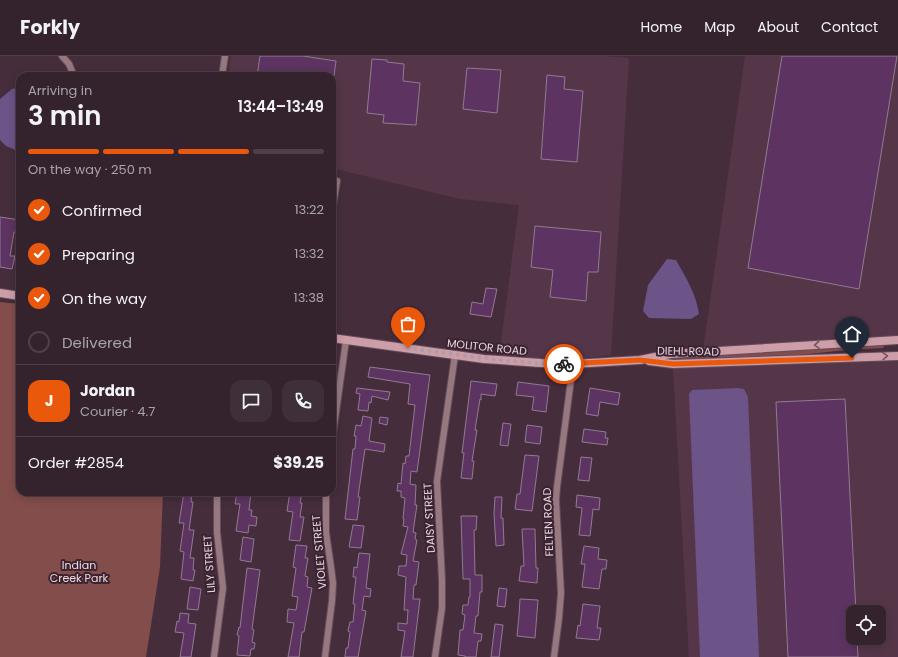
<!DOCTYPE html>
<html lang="en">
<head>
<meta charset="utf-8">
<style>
	:root { --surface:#34222d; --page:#3f2f39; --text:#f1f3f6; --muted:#a9a4aa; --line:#4e3f49; --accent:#ea580c }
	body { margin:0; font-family:Poppins,sans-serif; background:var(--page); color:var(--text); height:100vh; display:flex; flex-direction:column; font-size:15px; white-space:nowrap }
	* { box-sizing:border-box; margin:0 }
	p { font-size:13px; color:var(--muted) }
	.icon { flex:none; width:22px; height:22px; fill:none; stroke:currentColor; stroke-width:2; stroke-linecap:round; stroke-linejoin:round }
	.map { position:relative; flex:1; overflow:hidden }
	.drawer { position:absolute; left:16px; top:16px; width:320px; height:424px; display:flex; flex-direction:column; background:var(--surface); border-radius:12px; box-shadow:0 2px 10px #0003,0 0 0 1px var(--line) }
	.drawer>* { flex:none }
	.fabs { position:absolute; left:846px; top:549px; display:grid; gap:8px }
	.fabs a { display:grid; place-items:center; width:40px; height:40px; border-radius:8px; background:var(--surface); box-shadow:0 2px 10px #0003,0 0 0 1px var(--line); font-size:20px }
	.pin { position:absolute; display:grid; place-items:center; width:34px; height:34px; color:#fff; margin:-41px -17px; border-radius:50% 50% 50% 0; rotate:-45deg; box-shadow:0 0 4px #0007 }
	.pin .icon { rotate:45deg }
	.courier { position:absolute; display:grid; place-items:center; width:40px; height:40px; margin:-20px; border:3px solid #ea580c; border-radius:50%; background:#fff; color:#222; box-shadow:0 1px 5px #0007 }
	.summary em { font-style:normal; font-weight:600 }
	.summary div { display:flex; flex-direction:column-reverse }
	.summary { display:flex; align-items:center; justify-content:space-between; height:68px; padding:0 12px }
	h1 { font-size:26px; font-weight:600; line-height:30px }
	.bar { display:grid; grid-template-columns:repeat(4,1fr); gap:6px 4px; align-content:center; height:48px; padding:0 12px }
	.bar i { height:5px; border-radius:3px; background:var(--line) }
	.bar .current { background:var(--accent) }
	.bar p { grid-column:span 4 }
	.line { display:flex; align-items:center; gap:10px; padding:0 12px; border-top:1px solid var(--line) }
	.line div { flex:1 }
	.round { display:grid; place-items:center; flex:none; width:42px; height:42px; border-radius:12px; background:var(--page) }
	ol { padding:0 12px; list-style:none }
	li { display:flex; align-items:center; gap:12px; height:44px }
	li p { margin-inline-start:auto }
	li .icon { padding:4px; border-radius:50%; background:var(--accent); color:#fff; stroke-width:4 }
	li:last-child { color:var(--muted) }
	li i { width:22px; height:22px; border:2px solid var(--line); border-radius:50% }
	header { display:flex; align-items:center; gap:24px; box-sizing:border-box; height:56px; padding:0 20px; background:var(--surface); border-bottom:1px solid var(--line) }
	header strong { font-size:19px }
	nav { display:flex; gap:22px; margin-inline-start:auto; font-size:14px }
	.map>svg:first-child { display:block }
	.built { fill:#553649; fill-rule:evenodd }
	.green { fill:#834d4b }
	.water { fill:#6c5388 }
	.building { fill:#5d3461; stroke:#907a92 }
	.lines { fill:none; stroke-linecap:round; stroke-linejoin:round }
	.street-casing { stroke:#634c5a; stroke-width:8 }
	.secondary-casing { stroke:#634c5a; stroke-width:10 }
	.street { stroke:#97787f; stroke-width:6 }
	.secondary { stroke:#cd9da8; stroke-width:8 }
	.oneway { stroke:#755461 }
	.done { stroke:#af9ca7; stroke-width:4; stroke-dasharray:0 7.2 }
	.route { stroke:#ea580c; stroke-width:5 }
	.labels { text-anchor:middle; stroke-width:4; stroke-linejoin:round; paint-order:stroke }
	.street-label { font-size:11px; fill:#e8d8e1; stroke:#3b2331 }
	.park-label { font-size:11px; fill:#f1dbda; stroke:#3b2331 }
</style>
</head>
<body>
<header>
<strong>Forkly</strong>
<nav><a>Home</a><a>Map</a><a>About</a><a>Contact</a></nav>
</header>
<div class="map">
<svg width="898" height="601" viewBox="0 0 898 601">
	<rect width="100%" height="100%" fill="#462d3c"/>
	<path class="built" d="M231,0H603L629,2L611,299L568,304L499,301L519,149L460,143L332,112V20H228Z
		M745,0H898V280L863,281L703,294Z
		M898,304V601H689L673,312ZM853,556H879V582H853Z"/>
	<path class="green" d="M0,246L20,248V436H163L160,511L146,601H0Z
		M882,289L884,290L883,292L845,294L792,300L672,303L772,295Z"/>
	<path class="water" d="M20,31V96L6,90L0,84V43L12,33Z
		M667,203L676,204C686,222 696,237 699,258L691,263L649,262L643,255L648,229Z
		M738,332L744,333L748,341L759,601H700L689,338L692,334Z"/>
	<path class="building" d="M260,0H303L336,5L334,20H257Z
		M782,0H897L859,233L748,212Z
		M372,3L387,4V6L404,8L403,25L420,27L416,69L383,67L384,59L367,57Z
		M467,12L501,14L497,57L463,53Z
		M547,19L565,21L564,33L583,35L577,106L541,103Z
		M0,161L20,164V177L14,176L10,200H15L12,213L0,211Z
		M535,170L601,176L598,216H588L586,245L550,241L553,214L531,211Z
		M486,232L497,233L491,261L470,258L472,246L483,248Z
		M370,311L430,319L417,416L411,415L410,428L416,429L415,449H417L413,476L416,477L415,483L417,484L413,505L419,506L416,529H414L413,543H420L413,601H401L405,575L398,574V567L407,568L408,554H404L406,521L398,519L399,510H406L407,499L401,498L408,471L403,470L404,463H403L405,442L401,441V435H397L398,427L401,428L403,407L405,408L406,400H409L415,349L408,348L410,328L368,321Z
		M471,325L497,328L495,340L481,338V344L480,343L475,374H477L472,405H474L472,423L461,422L464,397H462Z
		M518,326L549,330L546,356L532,354L534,341L516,339Z
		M357,332L390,336L388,344L372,340L371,347L369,346L368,355L358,354L360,338L356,337Z
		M590,332L620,337L618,349L600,346L598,360L586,358Z
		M845,343L856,556H853V582H857L858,601H788L776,346Z
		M363,360L372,362L369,385L385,388L384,396L365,393L358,441H360L357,464L345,463L353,393H355L356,380H354L356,369L361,370Z
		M380,361L388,362L387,369L379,367Z
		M503,367L511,368L508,390L500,389Z
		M527,369L542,371L540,388L525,386Z
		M584,373L606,376L605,382H608L607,389L582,386Z
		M525,399L539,400L532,455L515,453L517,438H520Z
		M581,401L592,402L589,425L578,424Z
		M184,436H192L191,446H193L189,474H194L190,502H194L193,514H195L193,525L181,523L184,496L180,495L184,467H179Z
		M237,436H251L249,454H252L251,460L257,461L256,470L249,469L248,477L236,475L240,448H235Z
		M290,436H302L300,447H302L300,461H304L300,485L289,484L293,456L287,455Z
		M577,439L600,442L599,454L593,453L590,480L579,479L582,452L576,451Z
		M495,441H502L501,462H503L504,489L496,490L494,458Z
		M461,460H477L476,474H474L475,519H482V536H480L478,560H476L474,577L482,578L481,585H478L476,601H465V600L458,599L460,574H463L465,559L462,558L463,549H468L469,541H470V523H463Z
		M353,469L364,470L361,492L349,491Z
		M522,473H535L536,512H538L537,527L519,525L521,510H524Z
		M243,481L254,483L251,506L240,504Z
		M296,489L307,490L305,502H308L305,520L308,521L307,531L312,532L304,576H302L299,601H288L294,567L287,566L288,553L296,554L298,541L292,540L296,512L293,511Z
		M584,490L599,492L598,503L607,504L606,513H602L599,533L582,531L585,508H581Z
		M359,497L370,498L366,532L371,533L370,541L364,540L362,554L366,555L358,601H345L346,592H348L350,576L348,575L350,566H353L355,548H353L356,521H353L354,511L357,512Z
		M247,512L260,514L252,573L254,574L252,586L255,587L254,593H251L250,600L237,599L239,580L237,579L239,571L240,572Z
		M190,531L201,533L198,554L187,553Z
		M499,532L507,533L505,551L497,550Z
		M520,543L538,544L535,582L517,580L519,559Z
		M583,548L600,550L597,572H601L599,584L576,582L578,569L580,570Z
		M180,557L189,558L188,567L196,568L191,601H180L184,577L175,576L177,565L179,566Z
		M495,568L503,569L499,601H491Z"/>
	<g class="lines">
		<g class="street-casing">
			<path id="street" d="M62,0L69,8L74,20
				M222,20L225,0
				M332,156L337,125
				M332,385L346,284
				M214,601L223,532L217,476V436
				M325,601L332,545L333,527L331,511L326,477V436
				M435,601L442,552V524L437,425L455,299
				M554,601L559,562L561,537L556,444L557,431L573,308"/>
		</g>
		<g class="secondary-casing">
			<path id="secondary" d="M0,237L20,240
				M332,282L484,303L541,307L573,308L640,304L670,298L898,284
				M649,305L673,308L898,300"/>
		</g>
		<use href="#street" class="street"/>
		<use href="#secondary" class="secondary"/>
	</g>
	<defs><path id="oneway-chevron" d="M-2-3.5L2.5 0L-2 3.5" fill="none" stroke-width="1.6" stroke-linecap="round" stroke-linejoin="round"/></defs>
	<g class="oneway">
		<use href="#oneway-chevron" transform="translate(817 289) rotate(176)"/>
		<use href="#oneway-chevron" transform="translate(885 300) rotate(-3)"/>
	</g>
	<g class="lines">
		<path class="done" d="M408,292C460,299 511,307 564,308"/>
		<path class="route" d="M564,308L640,304L673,308L852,302"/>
	</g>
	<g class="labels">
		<g class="street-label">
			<text transform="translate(487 291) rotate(6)" y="4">MOLITOR ROAD</text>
			<text transform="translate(688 295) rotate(1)" y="4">DIEHL ROAD</text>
			<text transform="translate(429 462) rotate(-93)" y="4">DAISY STREET</text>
			<text transform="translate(548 466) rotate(-92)" y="4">FELTEN ROAD</text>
			<text transform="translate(319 496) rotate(-95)" y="4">VIOLET STREET</text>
			<text transform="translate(209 508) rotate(-94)" y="4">LILY STREET</text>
		</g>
		<g class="park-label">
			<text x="79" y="513">Indian<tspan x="79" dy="13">Creek Park</tspan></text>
		</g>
	</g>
</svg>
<div class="fabs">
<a><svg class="icon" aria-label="locate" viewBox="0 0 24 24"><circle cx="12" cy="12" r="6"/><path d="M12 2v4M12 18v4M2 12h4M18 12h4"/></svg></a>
</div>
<div class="pin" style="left:408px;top:292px;background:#ea580c"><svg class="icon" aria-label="bag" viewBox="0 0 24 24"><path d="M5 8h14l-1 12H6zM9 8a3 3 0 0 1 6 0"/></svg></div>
<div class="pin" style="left:852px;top:302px;background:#1f2937"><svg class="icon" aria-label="home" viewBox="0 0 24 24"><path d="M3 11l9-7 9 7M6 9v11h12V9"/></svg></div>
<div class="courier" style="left:564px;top:308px"><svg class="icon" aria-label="bike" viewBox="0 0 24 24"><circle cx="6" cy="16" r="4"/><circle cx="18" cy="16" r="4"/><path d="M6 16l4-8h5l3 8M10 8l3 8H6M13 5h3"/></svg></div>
<section class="drawer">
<div class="summary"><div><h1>3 min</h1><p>Arriving in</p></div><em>13:44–13:49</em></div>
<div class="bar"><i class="current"></i><i class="current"></i><i class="current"></i><i></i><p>On the way · 250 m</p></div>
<ol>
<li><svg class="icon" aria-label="check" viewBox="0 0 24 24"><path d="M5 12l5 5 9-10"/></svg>Confirmed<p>13:22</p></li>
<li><svg class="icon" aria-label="check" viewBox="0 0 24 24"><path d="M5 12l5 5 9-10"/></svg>Preparing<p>13:32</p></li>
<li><svg class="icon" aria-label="check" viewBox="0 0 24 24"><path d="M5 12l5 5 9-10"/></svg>On the way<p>13:38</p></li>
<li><i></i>Delivered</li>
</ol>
<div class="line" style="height:72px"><b class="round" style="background:var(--accent);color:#fff">J</b><div><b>Jordan</b><p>Courier · 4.7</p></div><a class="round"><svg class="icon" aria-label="chat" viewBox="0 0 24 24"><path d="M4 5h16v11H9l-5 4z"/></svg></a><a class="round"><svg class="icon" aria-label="phone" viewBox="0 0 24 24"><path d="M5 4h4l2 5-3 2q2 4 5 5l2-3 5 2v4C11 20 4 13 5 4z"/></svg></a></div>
<div class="line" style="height:52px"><div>Order #2854</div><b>$39.25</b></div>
</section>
</div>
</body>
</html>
